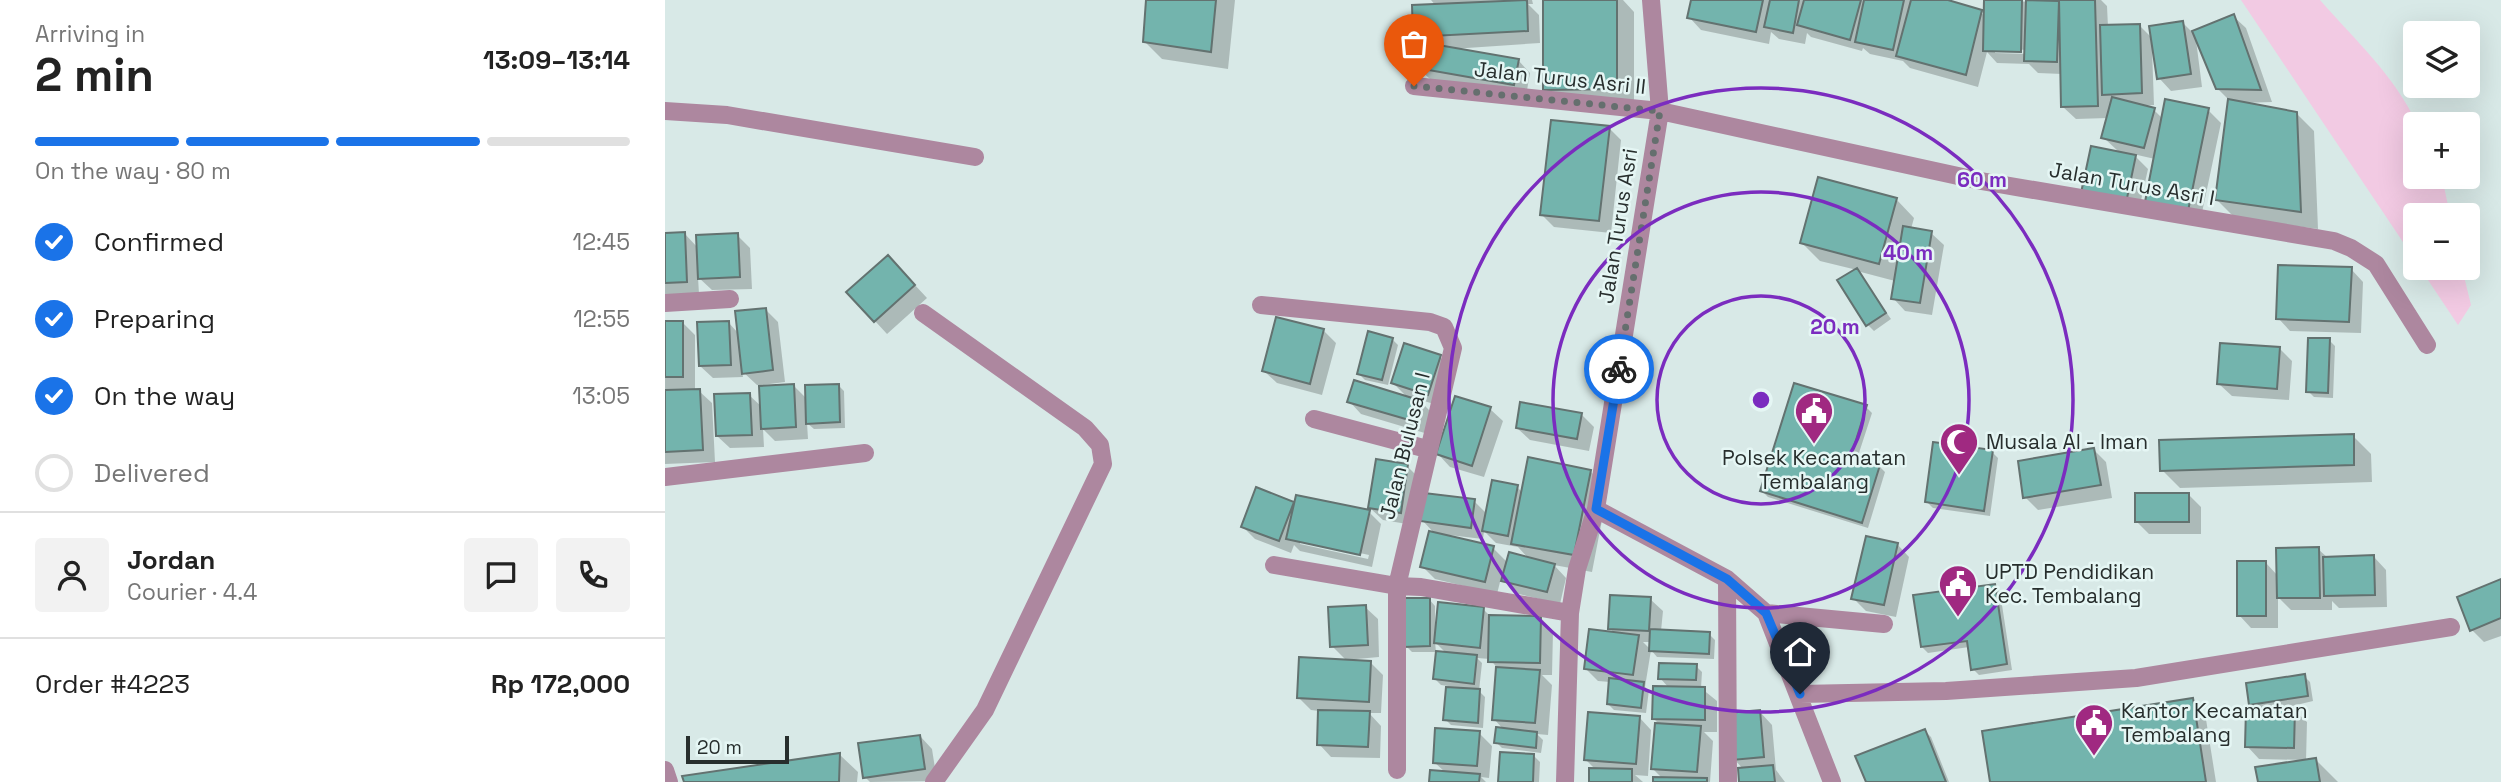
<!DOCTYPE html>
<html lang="en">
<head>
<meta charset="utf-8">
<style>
	:root { --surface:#fff; --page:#f2f2f2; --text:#222; --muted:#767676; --line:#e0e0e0; --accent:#1a73e8 }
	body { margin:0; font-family:"Space Grotesk",sans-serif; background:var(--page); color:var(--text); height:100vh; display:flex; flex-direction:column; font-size:26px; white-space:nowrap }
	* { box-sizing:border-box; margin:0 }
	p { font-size:23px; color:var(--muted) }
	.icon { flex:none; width:38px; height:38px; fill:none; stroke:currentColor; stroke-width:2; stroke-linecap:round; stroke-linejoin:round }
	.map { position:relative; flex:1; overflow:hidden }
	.drawer { display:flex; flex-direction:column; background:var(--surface); width:665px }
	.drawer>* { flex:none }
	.controls { position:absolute; left:1738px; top:21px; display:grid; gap:14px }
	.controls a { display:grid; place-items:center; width:77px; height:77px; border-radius:7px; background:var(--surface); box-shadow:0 7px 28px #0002; font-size:35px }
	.scale { position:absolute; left:21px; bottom:18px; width:103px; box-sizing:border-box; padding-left:7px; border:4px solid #272e2d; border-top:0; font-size:19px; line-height:24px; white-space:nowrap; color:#272e2d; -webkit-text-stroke:5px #e5f6f4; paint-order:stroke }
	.pin { position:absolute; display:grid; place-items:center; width:60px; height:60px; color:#fff; margin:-72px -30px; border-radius:50% 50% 50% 0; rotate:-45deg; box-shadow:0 0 7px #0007 }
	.pin .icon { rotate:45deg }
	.courier { position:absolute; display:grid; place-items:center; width:70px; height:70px; margin:-35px; border:5px solid #1a73e8; border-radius:50%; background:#fff; color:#222; box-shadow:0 2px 9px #0007 }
	.head em { font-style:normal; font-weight:600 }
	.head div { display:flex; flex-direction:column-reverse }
	.head { display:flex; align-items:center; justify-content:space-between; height:119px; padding:0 35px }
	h1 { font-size:46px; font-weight:600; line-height:52px }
	.bar { display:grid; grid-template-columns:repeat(4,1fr); gap:10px 7px; align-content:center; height:84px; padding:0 35px }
	.bar i { height:9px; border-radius:5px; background:var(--line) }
	.bar .selected { background:var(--accent) }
	.bar p { grid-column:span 4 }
	.line { display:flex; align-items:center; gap:18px; padding:0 35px; border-top:2px solid var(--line) }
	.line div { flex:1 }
	.round { display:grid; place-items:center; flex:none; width:74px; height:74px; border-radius:7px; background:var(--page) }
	ol { padding:0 35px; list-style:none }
	li { display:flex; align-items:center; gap:21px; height:77px }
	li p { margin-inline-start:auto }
	li .icon { padding:7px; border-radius:50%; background:var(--accent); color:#fff; stroke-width:4 }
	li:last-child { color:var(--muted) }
	li i { width:38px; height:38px; border:4px solid var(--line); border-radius:50% }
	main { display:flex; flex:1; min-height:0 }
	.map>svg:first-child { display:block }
	.green { fill:#f2cae3 }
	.shadow { fill:#0003; fill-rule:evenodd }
	.building { fill:#73b4ad; stroke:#637270; stroke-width:2 }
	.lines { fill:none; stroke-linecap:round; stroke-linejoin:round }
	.minor { stroke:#ad879f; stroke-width:18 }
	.done { stroke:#656f6e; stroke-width:7; stroke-dasharray:0 12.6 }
	.route { stroke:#1a73e8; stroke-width:9 }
	.ring { fill:none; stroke:#7b2cbf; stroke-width:3.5 }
	.labels { text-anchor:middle; stroke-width:5; stroke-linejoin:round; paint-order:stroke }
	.street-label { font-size:21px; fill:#272e2d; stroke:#e5f6f4 }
	.poi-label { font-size:21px; fill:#272e2d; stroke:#e5f6f4; text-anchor:start }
	.centre { fill:#7b2cbf; stroke:#e5f6f4; stroke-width:3.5 }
	.ring-label { font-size:21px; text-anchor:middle; font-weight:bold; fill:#7b2cbf; stroke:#e5f6f4; stroke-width:5; stroke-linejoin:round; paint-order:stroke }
</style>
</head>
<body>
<main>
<section class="drawer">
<div class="head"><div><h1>2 min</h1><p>Arriving in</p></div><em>13:09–13:14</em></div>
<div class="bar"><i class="selected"></i><i class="selected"></i><i class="selected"></i><i></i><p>On the way · 80 m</p></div>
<ol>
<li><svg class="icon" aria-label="check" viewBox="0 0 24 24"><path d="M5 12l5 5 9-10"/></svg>Confirmed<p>12:45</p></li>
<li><svg class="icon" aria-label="check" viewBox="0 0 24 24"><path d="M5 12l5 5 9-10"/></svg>Preparing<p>12:55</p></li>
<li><svg class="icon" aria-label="check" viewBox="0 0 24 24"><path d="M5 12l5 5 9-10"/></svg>On the way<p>13:05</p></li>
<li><i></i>Delivered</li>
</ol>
<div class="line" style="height:126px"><a class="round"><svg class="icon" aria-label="person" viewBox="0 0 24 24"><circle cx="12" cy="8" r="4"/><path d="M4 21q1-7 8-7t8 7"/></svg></a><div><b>Jordan</b><p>Courier · 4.4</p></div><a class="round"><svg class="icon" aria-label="chat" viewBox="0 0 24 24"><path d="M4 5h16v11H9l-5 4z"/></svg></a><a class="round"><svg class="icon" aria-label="phone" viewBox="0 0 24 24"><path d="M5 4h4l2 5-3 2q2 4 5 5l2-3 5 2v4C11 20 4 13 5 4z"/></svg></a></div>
<div class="line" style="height:91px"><div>Order #4223</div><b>Rp 172,000</b></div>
</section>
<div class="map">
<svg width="1836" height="782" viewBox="0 0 1836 782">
	<rect width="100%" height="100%" fill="#d8e9e7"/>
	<path class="green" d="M1576,0H1655C1690,40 1730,76 1752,124H1750V177H1777L1785,215H1750V260Z
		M1755,268H1797L1806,305L1793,325Z"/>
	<path class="shadow" d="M482,0H570L563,69L497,59L479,41Z
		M766,0H867L868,4H863L874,15L875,43L787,49L853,60L865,73L861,96L766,80L753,68L757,43L750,36L771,6Z
		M879,0H958L969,12V106L898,107L880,89Z
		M1028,0H1277L1320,15L1321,0L1396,3V0H1436L1442,6L1443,27L1474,25L1488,39L1518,23L1528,33L1568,16L1581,28L1607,102L1577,103L1631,113L1649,131L1653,229L1570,218L1552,200L1565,101L1552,88L1531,40L1537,87L1506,91L1494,78L1489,48L1487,49L1489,105L1477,106L1489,110L1498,119L1543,110L1556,123L1535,222L1494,214L1490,159L1468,154L1483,169L1473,214L1430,205L1455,153L1438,137L1443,118L1411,119L1398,107L1397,74L1373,73L1364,64L1332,63L1322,52L1313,87L1245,68L1238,61L1205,54L1198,48L1197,51L1146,37L1142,33L1140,44L1114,39L1106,32L1104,44L1036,30L1024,17ZM1330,49L1365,50V54L1330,53Z
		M944,128L956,140L946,233L889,227L876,214Z
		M1231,199L1249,218L1246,229L1266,233L1279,245L1267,315L1240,311L1228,298L1230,281L1192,271L1226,319L1209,331L1203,325L1192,270L1155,261L1137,243Z
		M20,234L33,248L72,235L85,248L87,289L47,290L33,277L34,294L0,295V235Z
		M1686,269L1698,282L1696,333L1625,331L1613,318Z
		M236,270L262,298L222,334L210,321Z
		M100,309L113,322L120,382L96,385L97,388L129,386L142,399L173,385L179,391L180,428L149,429L142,423L143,439L110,441L98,429L99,447L65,448L52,436L84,395L97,407L96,385H92L77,371L78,377L48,378L35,366L63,322L74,334Z
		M0,323H18L30,335V391H34L47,403L50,462L0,464V392H6V389H0Z
		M658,330L671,343L657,395L612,383L599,371Z
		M727,339L733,345L723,385L700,380L694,374Z
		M1664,340L1670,346L1668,398L1649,397L1643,391Z
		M1615,349L1627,361L1624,400L1567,396L1554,384Z
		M775,357L787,369L775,406L753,399L769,415L763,434L696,414L684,401L744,399L728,383Z
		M1201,407L1207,413L1192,459L1214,466L1220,472L1203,528L1103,497L1097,491Z
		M825,409L838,421L819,477L785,467L773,454Z
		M916,414L929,427L924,451L865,440L852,428Z
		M1688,436L1706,454L1707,482L1515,488L1497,470Z
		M1429,450L1441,462L1447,498L1373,510L1360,497Z
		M1327,452L1333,458L1325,516L1268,508L1262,502Z
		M742,466L755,479L748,525L718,520L705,508Z
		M925,471L943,489L927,572L889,565L901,578L895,604L850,593L836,578L832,594L770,579L757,566L771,535L757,520L809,501L822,514L852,487L858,493ZM819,531L831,543L853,547L864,559L843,563L828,548L784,538V535L818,539Z
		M1524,495L1536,507V534H1484L1471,521Z
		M628,503L704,512L716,524L707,567L635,551L629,545L626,553L590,539L578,527ZM635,540L704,555L703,559L635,544Z
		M1232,544L1244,557L1231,617L1201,611L1188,598Z
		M1653,549L1663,558L1709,557L1721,570L1722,607L1674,608L1667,601V610H1626L1613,597V628H1586L1574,615L1601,563L1613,576Z
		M1836,580V636L1819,642L1807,630Z
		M1329,586L1335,592L1347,670L1314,675L1308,669L1304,647L1263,653L1257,647Z
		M764,599L770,606V624L818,609L826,617L876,618L888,631L887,675H877L887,685L883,735L872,734L878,740L876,753L837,748L831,742L839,730L829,719L833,669L825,659L812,658L817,663L814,691L820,697L818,728L786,725L780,719L783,686L776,685L770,679L782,654L770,642L771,652H747L741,646Z
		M985,599L998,611L996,631L1044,634L1050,640L1049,659L992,657L986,650L980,687L984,690L981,713L949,710L943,704L945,682L933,681L920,668L951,634L944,628ZM978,642H986V650Z
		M700,607L713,619L714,657L681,660L667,646Z
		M705,662L718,675L716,713H704L716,726L715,758L666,757L654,744V711L646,710L634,698Z
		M1031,666L1037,672L1036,688L1052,701V732H1039L1048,741L1045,782H989L998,779L988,769L995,725L989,719L1004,688L995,678Z
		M1639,676L1645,682L1648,701L1610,710H1629L1642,722L1641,761L1651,760L1673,782H1594L1639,760L1594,759L1582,746L1591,710L1586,704Z
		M1527,700L1540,713L1551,782H1327Z
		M1095,712L1107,725L1111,770L1120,782H1076L1079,770L1069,759Z
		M974,717L986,730L983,776L970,775L978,782H925L931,770L921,760Z
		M1260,731L1266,737L1284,782H1203Z
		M814,733L827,746L824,778L816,777L821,782H766L780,772L769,762Z
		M255,736L267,749L272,781L205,782L200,777Z
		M175,755L193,772L192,782H21Z
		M869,756L875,762L874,782H835Z"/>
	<path class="building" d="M481,0H551L546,52L478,42Z
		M862,0L863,31L748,37L747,5Z
		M878,0H952V89L878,90Z
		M1026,0H1098L1091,32L1022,18Z
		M1105,0H1134L1128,33L1099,27Z
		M1139,0H1196L1185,40L1132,25Z
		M1199,0H1239L1228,50L1190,42Z
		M1246,0H1283L1317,10L1301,75L1231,56Z
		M1319,0H1357L1356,52L1318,51Z
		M1361,0L1394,1L1392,62L1359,61Z
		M1394,0H1430L1433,106L1396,107Z
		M1569,14L1596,90L1551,89L1527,31Z
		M1518,21L1526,74L1492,79L1484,26Z
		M1475,24L1477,93L1437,95L1435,25Z
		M756,42L854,59L849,85L752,68Z
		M1447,97L1490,108L1479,148L1436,138Z
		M1500,99L1544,108L1523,211L1480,202Z
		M1563,99L1632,112L1636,212L1550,200Z
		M886,120L945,126L934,221L875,215Z
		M1426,146L1471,155L1461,203L1416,193Z
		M1153,177L1232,198L1214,264L1135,243Z
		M1238,226L1267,231L1255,303L1226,299Z
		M20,232L22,282L0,283V233Z
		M73,233L75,277L33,279L31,235Z
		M223,255L250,285L209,322L181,292Z
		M1613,265L1687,267L1684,322L1611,319Z
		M1192,268L1221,313L1201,326L1172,280Z
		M101,308L108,370L77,374L70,311Z
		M611,317L659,329L645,384L597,371Z
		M0,321H18V377H0Z
		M64,321L66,365L34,366L32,322Z
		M703,331L728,338L717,380L692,374Z
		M1643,338H1665L1663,393L1641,392Z
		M739,343L776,355L763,395L726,383Z
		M1555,343L1615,347L1612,389L1552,384Z
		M689,380L757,401L751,422L682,402Z
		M1129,383L1202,405L1186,456L1215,465L1197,523L1095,491Z
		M129,384L131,427L96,429L94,386Z
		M174,384L175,422L141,424L140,385Z
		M35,389L38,450L0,452V390Z
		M85,393L87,435L51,436L49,394Z
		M790,396L826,407L807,466L771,454Z
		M855,402L917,413L912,439L851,428Z
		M1689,434V465L1495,471L1494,440Z
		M1268,442L1328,450L1319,511L1260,502Z
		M1429,448L1436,485L1358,498L1353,461Z
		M863,457L926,470L909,555L846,544Z
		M711,459L743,464L736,513L703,508Z
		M827,480L853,485L843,536L817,531Z
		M591,487L629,502L614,541L576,527Z
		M759,493L810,499L806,528L755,521Z
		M1470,493H1524V522H1470Z
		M631,495L705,510L695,555L621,539Z
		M764,531L829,546L820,582L755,567Z
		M1201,536L1233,543L1219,605L1186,599Z
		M1654,547L1655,598H1612L1611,548Z
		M844,552L890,564L882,592L836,581Z
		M1709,555L1710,595L1659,596L1658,557Z
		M1572,561H1601V616H1572Z
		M1836,579V618L1805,631L1792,597Z
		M1330,584L1342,664L1306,670L1302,641L1256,647L1248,595Z
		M945,595L986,597L984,631L943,629Z
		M739,598H765V646L739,647Z
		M773,602L819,607L815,648L769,643Z
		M701,605L703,645L665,647L663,607Z
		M824,615L876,616L875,663L823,662Z
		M924,629L974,635L968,675L919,669Z
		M985,629L1045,632L1044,654L984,651Z
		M771,651L812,655L809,684L768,679Z
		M634,657L706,661L704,702L632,698Z
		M994,663L1032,664L1031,680L993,679Z
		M831,667L875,670L870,723L827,720Z
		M1640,674L1643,696L1584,705L1581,683Z
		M944,678L979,682L976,708L942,704Z
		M988,686L1040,687V720L987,719Z
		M781,687L815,689L813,723L778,720Z
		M1528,698L1541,782H1325L1317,731Z
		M1581,708H1630L1629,748L1580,747Z
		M653,710L705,711L703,747L652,745Z
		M1095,710L1099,757L1067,760L1063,713Z
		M923,712L975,716L971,764L919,760Z
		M990,723L1036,726L1032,772L986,769Z
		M831,727L872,732L871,748L829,743Z
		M770,728L815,731L812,766L768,763Z
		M1260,729L1281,782H1201L1190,756Z
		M255,735L260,769L198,778L193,743Z
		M835,752L869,754L868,782H833Z
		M175,753L174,782H19L17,776Z
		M1651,758L1655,782H1593L1590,767Z
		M1108,765L1110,782H1074L1073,768Z
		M924,768L967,769V782H924Z
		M765,770L815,774L814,782H764Z
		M988,777L1042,778V782H988Z"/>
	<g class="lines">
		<path class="minor" d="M986,0L995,111L931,509L1062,579L1101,613L1167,782
			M749,86L995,111L1316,181L1669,241L1686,248L1711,264L1762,345
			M0,111L62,115L310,157
			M0,303L65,299
			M596,305L765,322L779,327L788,348L732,586L756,587L905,613
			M258,313L420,428L435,445L438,464L320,710L269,782
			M649,419L762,449
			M0,477L200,453
			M609,565L732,586V770
			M1062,579L1063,782
			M1101,613L1219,624
			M1135,694L1281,691L1471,678L1786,627
			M0,770L4,782
			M900,782L905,613L912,569L931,509"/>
	</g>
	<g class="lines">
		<path class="done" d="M749,86L995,111L954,369"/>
		<path class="route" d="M954,369L931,509L1062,579L1101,613L1135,694"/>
	</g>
	<g class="ring">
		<circle cx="1096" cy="400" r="104"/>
		<circle cx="1096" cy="400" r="208"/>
		<circle cx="1096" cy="400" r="312"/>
	</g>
	<defs>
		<g id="civic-pin" transform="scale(2.0125)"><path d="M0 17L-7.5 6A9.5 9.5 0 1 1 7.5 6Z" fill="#a02981" stroke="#e5f6f4"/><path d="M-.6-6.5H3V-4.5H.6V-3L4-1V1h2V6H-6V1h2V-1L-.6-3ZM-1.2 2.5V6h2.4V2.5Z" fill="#fff"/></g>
		<g id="mosque-pin" transform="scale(2.0125)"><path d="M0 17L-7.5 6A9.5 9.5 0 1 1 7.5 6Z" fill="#a02981" stroke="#e5f6f4"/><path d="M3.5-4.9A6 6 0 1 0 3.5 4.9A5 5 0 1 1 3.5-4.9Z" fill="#fff"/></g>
	</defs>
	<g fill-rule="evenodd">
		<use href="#civic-pin" x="1149" y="411"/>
		<use href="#mosque-pin" x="1294" y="442"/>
		<use href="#civic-pin" x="1293" y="584"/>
		<use href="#civic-pin" x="1429" y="723"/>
	</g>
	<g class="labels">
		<g class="street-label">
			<text transform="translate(895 78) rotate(6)" y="7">Jalan Turus Asri II</text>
			<text transform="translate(1467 184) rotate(10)" y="7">Jalan Turus Asri I</text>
			<text transform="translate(953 226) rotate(-81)" y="7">Jalan Turus Asri</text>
			<text transform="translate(740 446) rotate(-76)" y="7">Jalan Bulusan I</text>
		</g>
		<g class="poi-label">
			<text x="1321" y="449">Musala Al - Iman</text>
			<text x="1149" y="465" text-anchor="middle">Polsek Kecamatan<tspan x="1149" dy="24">Tembalang</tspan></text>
			<text x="1320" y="579">UPTD Pendidikan<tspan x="1320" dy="24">Kec. Tembalang</tspan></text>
			<text x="1456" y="718">Kantor Kecamatan<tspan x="1456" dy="24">Tembalang</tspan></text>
		</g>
	</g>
	<circle cx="1096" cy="400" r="10" class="centre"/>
	<g class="ring-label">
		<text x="1317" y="187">60 m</text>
		<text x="1243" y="260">40 m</text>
		<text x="1170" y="334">20 m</text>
	</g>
</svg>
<div class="controls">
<a><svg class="icon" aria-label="layers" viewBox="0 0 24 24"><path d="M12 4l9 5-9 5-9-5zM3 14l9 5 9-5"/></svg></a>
<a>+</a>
<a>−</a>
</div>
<div class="scale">20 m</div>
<div class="pin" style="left:749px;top:86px;background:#ea580c"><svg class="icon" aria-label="bag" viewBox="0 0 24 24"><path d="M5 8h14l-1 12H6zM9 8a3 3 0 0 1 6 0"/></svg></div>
<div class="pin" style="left:1135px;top:694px;background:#1f2937"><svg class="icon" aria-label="home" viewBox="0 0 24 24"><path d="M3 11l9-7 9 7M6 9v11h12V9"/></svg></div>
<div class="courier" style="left:954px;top:369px"><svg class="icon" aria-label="bike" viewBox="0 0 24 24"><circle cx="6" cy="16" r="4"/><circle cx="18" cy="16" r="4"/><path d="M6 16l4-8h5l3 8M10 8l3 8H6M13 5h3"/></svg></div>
</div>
</main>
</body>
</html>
